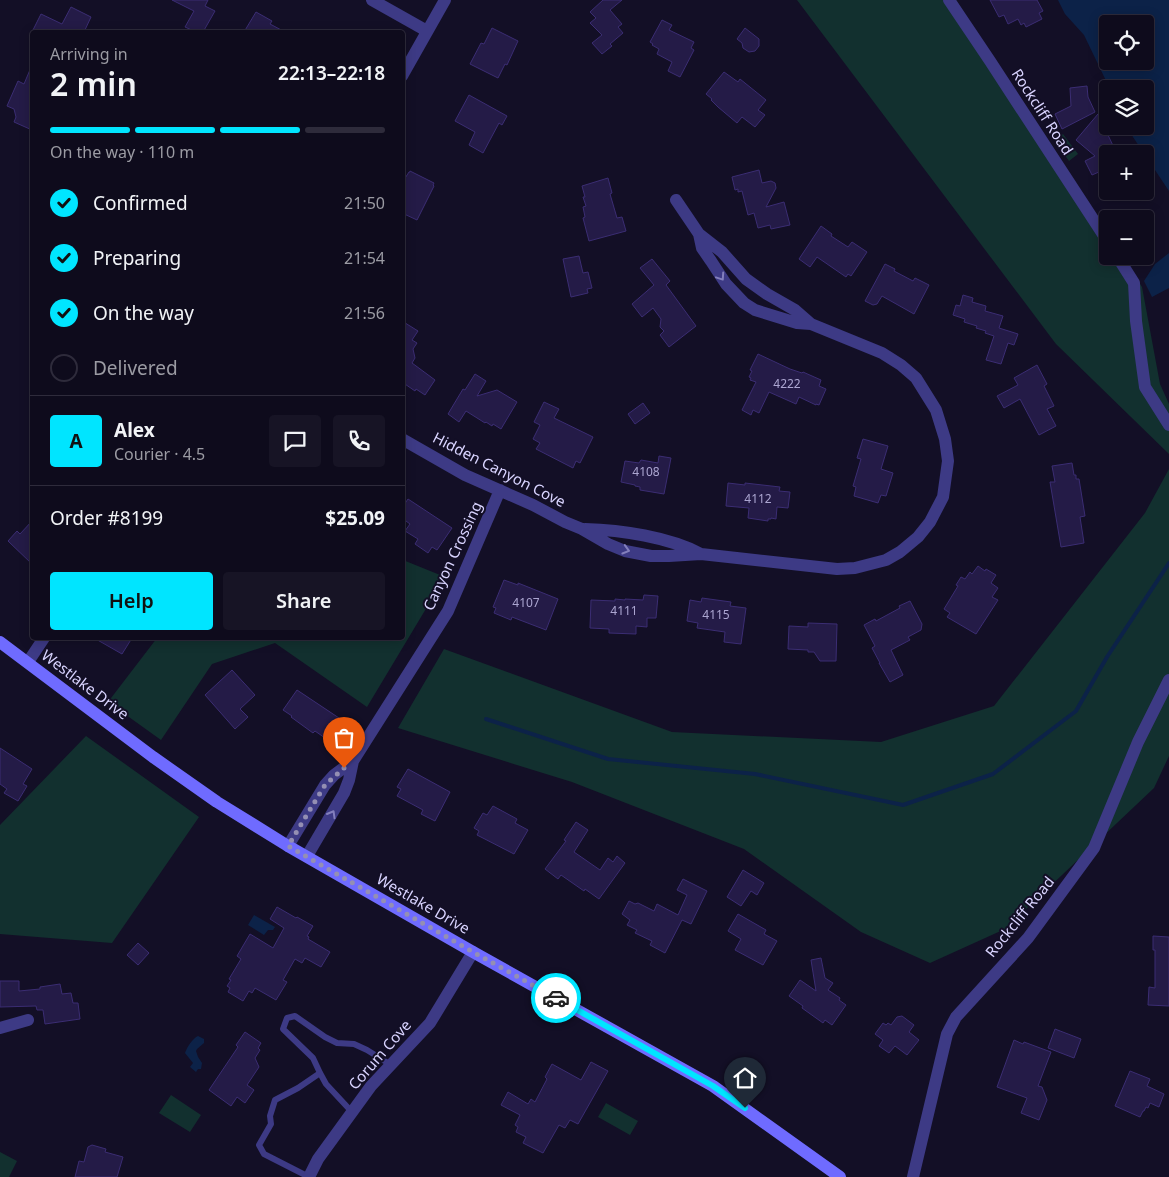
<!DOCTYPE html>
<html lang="en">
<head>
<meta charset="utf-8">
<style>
	:root { --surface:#0e0b1c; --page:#171425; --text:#f1f3f6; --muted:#9b9ba3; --line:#2e2b3b; --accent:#00e5ff }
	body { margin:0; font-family:"Noto Sans",sans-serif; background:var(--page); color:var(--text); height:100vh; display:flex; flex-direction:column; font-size:19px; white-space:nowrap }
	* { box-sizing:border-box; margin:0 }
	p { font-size:16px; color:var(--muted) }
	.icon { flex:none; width:28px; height:28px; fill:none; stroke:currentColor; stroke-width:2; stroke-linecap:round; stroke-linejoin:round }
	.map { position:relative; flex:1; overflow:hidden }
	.panel { position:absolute; left:30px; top:30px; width:375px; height:610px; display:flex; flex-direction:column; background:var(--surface); border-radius:5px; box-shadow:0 2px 12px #0003,0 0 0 1px var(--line) }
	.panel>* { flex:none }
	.tools { position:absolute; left:1099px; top:15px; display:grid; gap:10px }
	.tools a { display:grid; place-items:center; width:55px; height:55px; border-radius:5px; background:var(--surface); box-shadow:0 2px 12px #0003,0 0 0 1px var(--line); font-size:25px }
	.pin { position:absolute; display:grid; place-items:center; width:42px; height:42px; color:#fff; margin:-51px -21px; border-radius:50% 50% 50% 0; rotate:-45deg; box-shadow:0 0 5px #0007 }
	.pin .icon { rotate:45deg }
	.courier { position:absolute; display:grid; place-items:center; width:50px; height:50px; margin:-25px; border:4px solid #00e5ff; border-radius:50%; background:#fff; color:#222; box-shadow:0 1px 6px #0007 }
	.head em { font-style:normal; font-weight:600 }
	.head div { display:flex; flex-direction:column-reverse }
	.head { display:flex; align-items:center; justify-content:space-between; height:85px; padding:0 20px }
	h1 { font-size:32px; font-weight:600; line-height:38px }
	.bar { display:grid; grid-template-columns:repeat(4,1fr); gap:8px 5px; align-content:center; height:60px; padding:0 20px }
	.bar i { height:6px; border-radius:4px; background:var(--line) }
	.bar .active { background:var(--accent) }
	.bar p { grid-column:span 4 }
	.line { display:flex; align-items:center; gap:12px; padding:0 20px; border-top:1px solid var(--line) }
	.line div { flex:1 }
	.round { display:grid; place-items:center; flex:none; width:52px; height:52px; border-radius:5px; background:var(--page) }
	ol { padding:0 20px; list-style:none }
	li { display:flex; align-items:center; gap:15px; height:55px }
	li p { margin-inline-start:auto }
	li .icon { padding:5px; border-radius:50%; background:var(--accent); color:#111; stroke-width:4 }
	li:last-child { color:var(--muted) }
	li i { width:28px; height:28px; border:2px solid var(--line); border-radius:50% }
	.cta { display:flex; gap:10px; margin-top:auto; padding:10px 20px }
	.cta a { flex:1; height:58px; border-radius:5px; background:var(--accent); color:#111; font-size:20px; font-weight:600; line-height:58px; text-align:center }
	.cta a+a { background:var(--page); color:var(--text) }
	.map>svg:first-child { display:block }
	.green { fill:#12302f }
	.water { fill:#0c2248; fill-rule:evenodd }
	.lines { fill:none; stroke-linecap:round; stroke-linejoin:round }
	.stream { stroke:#0c2248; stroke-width:4 }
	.building { fill:#241b47; stroke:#3b2d73 }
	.lane { stroke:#3d3a85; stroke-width:6 }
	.street { stroke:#3d3a85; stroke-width:12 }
	.secondary { stroke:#6f6bff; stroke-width:12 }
	.oneway { stroke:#837fbc }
	.done { stroke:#948fb3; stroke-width:5; stroke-dasharray:0 9 }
	.route { stroke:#00e5ff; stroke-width:6 }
	.labels { text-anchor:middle; stroke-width:4; stroke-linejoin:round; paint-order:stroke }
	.number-label { font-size:12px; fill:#aca6d1 }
	.street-label { font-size:15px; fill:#d9d4ff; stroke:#130f26 }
</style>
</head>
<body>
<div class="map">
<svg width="1169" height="1177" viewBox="0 0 1169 1177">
	<rect width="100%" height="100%" fill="#130f26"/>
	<path class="green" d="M797,0H956L1107,235L1108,256H1122L1142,287L1160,384L1169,404V454L1056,344Z
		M1063,134L1078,154L1069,161L1054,140Z
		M1169,469V756L1154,788L1005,929L930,963L861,932L744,849L572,782L398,728L444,649L672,732L881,742L994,706L1145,513Z
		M403,560L445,577L367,707L275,643L212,664L161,740L108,702L157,638H402Z
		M86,736L199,817L112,943L0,934V825Z
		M171,1095L201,1115L190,1132L159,1113Z
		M606,1103L638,1121L630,1135L598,1117Z
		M0,1152L17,1161L9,1177H0Z"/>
	<path class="water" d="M1058,0H1169V191L1133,137L1127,126H1145V89H1110L1084,35L1065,14ZM1108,24H1145V61H1108Z
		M1169,253V288L1152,297L1144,281L1155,264Z
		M254,915L275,927L273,930H268L264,935L248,925Z
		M198,1036L204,1039V1043L197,1049L196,1051L198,1057L202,1063L201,1069H198L196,1072L190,1067L193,1063L185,1053C187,1047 193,1038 198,1036Z"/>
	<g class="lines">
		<path class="stream" d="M486,719L608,759L755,774L903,805L993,774L1076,711L1107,657L1169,563"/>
	</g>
	<path class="building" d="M172,0H208L205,6L215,11L203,32H196L185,27L194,11Z
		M603,0H622L610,10L622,24L618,27L623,33L610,44L612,46L602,54L592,43L602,35L590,23L596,18L590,12Z
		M990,0H1037L1043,11L1039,13L1042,19L1026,27L1024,23L1021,25L1018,19L1008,24L1004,15L999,17Z
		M71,7L91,17L84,32H32L41,14L62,24Z
		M256,12L272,21L270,24L285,32H244Z
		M662,20L672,25L669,30L694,42L691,48L694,50L680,77L668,71L672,62L657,54L659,49L652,45L653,44L650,42Z
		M492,28L518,41L507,65L505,64L498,78L470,64L481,43L484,44Z
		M745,28L759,39V46L755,51L749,52L743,48L742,43L737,39Z
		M32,65V130L14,122L16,117L14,109L7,106L18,81L24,84Z
		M724,72L738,82L740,79L766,100L758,110L765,115L755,127L742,117L737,123L718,107L711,100L712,99L706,94Z
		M1087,86L1088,97L1095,112L1062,129L1055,114L1071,106L1070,88Z
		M469,95L507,116L502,125L499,123L483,153L469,145L475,132L455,121Z
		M1098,114L1108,122V126H1113L1107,133L1117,154H1108V168L1092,175L1085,161L1095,156L1076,140Z
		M759,170L762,183L771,181L775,183L776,188L766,207L784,202L790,225L771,229L770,225L758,228L754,213L748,215L742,191L738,192V189L735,190L732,177Z
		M410,171L434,183L433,185L434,186L417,220L402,213V183L409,172H410Z
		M608,178L612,193L610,194L617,218L622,217L626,231L589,241L583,218L585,217L583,207L586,206L583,197H585L582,186Z
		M821,226L832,234L831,236L848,247L852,242L867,252L851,276L848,274L846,277L817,257L810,267L799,259Z
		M579,256L583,273L588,272L592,288L587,289L588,293L571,297L563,259Z
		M652,259L670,281L666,285L696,326L669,347L660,335L664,331L660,327L661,319L653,308L642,317L632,304L654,285L640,268Z
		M885,264L895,269L894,271L913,281L915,278L929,285L914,314L882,296L877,304L873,305L865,301Z
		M963,295L973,298L972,302L986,306L985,311L1003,316L999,328L1018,334L1014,345L1008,343L1001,364L986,360L994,336L985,333L986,331L976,328L977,326L964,322L965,319L953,315L956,305L960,306Z
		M402,321L418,331L412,340L417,343L413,349L415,358L412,363L435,380L425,395L416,389L415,391L402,382Z
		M758,354L790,369L802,373L803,372L821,380L819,386L826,389L819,405L816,404V405L799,397L796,404L769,392L759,413L753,410L751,415L742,410L756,382L750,380L751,378L749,377L752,371L750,370Z
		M1037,365L1047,384L1044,386L1054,406L1047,409L1056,426L1039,435L1020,399L1004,408L997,396L1018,385L1014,378Z
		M475,374L486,381L477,396L497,390L517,402L501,429L493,424L492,426L486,422L485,423L466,411L459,422L448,414L463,389L465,390Z
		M544,402L559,409L554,418L593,437L580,463L576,461L573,468L536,449L540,443L533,439L540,425L534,422Z
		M643,403L650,413L635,424L628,414Z
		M863,439L888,446L881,469L893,473L886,496L881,495L878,503L854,496L856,487L853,486L861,459L857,458Z
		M659,456L671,458L664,494L640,490V487L635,486V485L621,482L625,461L639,463L641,460L658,463Z
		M1072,463L1074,475H1076V479H1079L1085,516L1080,517L1084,543L1061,547L1050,482H1055L1052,466Z
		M728,483L745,485V483L780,487L779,491L790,492L788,508L777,507L776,519L771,518V519H768V521L748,518L749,508L726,506Z
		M408,499L452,528L437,550L432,547L428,553L415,544L418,539L405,531L410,524L402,518V508Z
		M32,521V564L8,541L17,531L20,534Z
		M978,566L985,571L986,569L996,575L991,583L998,588L992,597L998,600L976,634L947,617L950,613L944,609L958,586L956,585L961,577L965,579L970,572L972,574Z
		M504,580L518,585V583L558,599L546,630L512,617L511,620L494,613L496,608L493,607Z
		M644,595L658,596L656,618H647V627L636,626V634L609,633V629L590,628L591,600L615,601V599L625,600V599L643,600Z
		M702,598L731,602L730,606L746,608L741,644L724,642L725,632L697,628L698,623L687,621L690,600L701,602Z
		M910,601L922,624L921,630L908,637L910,640L891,650L903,675L890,682L879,663H880L872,648L875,646L864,625L875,619L876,621L900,608L899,606Z
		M808,623L837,624L836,661H820L814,652H808V650L788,649L789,626L808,627Z
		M94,638H132L122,654Z
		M232,670L255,695L240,709L248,717L235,729L205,695Z
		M297,690L339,718L325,738L315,731L313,733L291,717L292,716L283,710Z
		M0,748L32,769L23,784L27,786L18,801L4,793L7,789L0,784Z
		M408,769L450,792L435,821L421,814L423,810L397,796L401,789L397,787Z
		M493,806L517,819L515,823L528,830L514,854L477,835L479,831L474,828L483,813L487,815Z
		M576,822L588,830L574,852L600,870L608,858L613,862L617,856L625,863L599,899L585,889L584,891L561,875L558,879L545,869L566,841L564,840Z
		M743,870L764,883L757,895L751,891L741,906L727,897Z
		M683,879L707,891L691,924L682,920L665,953L650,945L652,941L635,933L637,930L627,925L630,920L622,914L629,901L635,904L638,903L654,911L657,904L678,915L687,895L677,890Z
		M277,907L296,918L297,917L313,926L307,936L309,937L308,939L330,952L321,967L305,958L302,963L295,959L283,980L287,982L276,1000L255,988L252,993L249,991L243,1001L228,992L230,988L227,986L231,980L229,979L241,959L237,956L250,934L273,948L284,928L270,919Z
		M738,914L766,930L764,934L777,941L763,965L735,950L741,939L728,931Z
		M1153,936L1169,937V1006L1148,1005L1149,987L1155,988V950H1153Z
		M138,943L149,953L138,965L127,955Z
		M821,958L825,978L833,983L828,990L840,998L839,1000L846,1005L832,1025L825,1020L823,1023L802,1008L803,1006L789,996L800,980L816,991L811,960Z
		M0,981H19V991L40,989V987L60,984L62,994L71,993L73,1003H78L80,1019L45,1024L43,1010H37L36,1006L0,1007Z
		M902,1016L914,1025L909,1032L919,1040L907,1055L895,1046L889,1053L879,1046L883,1040L875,1034L883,1023L886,1025L888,1023L891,1025L897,1017Z
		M1055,1029L1081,1039L1074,1058L1048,1048Z
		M245,1032L261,1043L258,1048L260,1050L255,1058L259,1067L247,1085L254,1090L245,1103L237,1097L231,1106L209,1090L238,1047L236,1045Z
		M1014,1040L1023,1044L1024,1042L1051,1052L1038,1086L1042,1087L1047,1100L1039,1120L1021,1113L1027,1098L997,1087Z
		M591,1062L608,1071L578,1124L570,1120L565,1128L559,1125L543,1153L523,1143L526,1137L516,1132L518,1127L515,1125L520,1115L501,1105L508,1092L528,1104L531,1099L535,1102L547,1079L545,1077L552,1064L581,1080Z
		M1130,1071L1150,1079L1147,1086L1164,1094L1159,1107L1150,1103L1148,1108L1146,1107L1144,1111H1143L1140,1117L1115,1106Z
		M92,1145L106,1149L105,1152L123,1157L117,1177H75L79,1161L84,1162L88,1147Z"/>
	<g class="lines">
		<path class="lane" d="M352,1112L326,1084L320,1073L313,1058L283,1029L287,1018L295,1016L325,1037L337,1043L354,1044L367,1050L391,1065
			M309,1177L264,1154L259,1145L271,1124L270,1116L275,1100L298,1088L320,1073"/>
		<path class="street" d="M372,0L427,31
			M949,0L990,61L1108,242
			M402,76L445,0
			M676,200L699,234L722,252L746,279L767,294L795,310L811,324
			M1117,256L1134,283L1136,321L1145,387L1169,425
			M402,439L465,475L533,505L565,522L582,529L608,544L625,551L651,556H669L701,554L837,569L855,568L886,560L900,552L918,537L930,522L943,497L948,461L945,439L936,410L916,378L901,365L882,353L811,324L797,323L755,310L744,303L726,284L711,261L702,248L699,234
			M585,529C621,530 669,537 701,554
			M28,662L44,638
			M288,846L325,785L334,775L353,761
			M307,856L344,793L349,780L353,761L448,611L500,490
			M0,1028L28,1020
			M309,1177L318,1159L371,1086L430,1023L473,952
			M913,1177L947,1034L956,1017L1028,938L1094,848L1138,742L1169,680"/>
		<path class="secondary" d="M0,642L153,757L217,802L288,846L473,952L713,1086L840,1177"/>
	</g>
	<defs><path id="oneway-chevron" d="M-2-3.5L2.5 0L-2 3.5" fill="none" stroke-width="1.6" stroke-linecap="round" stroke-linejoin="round" transform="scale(1.25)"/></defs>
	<g class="oneway">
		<use href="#oneway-chevron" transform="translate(721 277) rotate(56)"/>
		<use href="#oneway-chevron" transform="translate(626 550) rotate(16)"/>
		<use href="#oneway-chevron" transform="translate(332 814) rotate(-60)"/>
	</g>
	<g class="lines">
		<path class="done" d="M344,768L325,785L288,846L473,952L556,998"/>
		<path class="route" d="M556,998L713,1086L745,1108"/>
	</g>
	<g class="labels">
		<g class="number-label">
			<text x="787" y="388">4222</text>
			<text x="646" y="476">4108</text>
			<text x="758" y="503">4112</text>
			<text x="526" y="607">4107</text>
			<text x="624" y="615">4111</text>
			<text x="716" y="619">4115</text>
		</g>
		<g class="street-label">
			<text transform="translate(1042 112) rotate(57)" y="5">Rockcliff Road</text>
			<text transform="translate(499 470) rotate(27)" y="5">Hidden Canyon Cove</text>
			<text transform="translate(453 556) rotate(-65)" y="5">Canyon Crossing</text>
			<text transform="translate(85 685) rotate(37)" y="5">Westlake Drive</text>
			<text transform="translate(423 904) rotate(30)" y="5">Westlake Drive</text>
			<text transform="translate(1020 917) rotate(-51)" y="5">Rockcliff Road</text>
			<text transform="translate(380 1055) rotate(-49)" y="5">Corum Cove</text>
		</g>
	</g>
</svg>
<div class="tools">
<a><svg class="icon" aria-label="locate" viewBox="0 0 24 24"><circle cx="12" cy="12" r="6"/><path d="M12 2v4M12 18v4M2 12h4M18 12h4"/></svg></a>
<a><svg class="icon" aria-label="layers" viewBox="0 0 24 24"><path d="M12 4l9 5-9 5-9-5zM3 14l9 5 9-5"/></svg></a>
<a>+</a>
<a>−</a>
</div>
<div class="pin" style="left:344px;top:768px;background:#ea580c"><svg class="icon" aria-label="bag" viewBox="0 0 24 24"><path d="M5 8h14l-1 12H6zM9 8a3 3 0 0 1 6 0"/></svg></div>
<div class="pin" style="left:745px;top:1108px;background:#1f2937"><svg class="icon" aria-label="home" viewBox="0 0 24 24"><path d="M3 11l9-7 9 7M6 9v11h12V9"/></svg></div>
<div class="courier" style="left:556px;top:998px"><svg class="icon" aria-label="car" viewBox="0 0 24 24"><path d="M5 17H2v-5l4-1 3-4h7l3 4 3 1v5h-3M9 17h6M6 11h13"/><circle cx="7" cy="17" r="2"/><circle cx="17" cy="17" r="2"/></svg></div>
<section class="panel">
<div class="head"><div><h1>2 min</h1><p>Arriving in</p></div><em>22:13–22:18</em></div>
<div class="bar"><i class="active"></i><i class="active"></i><i class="active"></i><i></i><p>On the way · 110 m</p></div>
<ol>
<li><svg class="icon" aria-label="check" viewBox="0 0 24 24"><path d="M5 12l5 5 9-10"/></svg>Confirmed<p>21:50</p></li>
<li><svg class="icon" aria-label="check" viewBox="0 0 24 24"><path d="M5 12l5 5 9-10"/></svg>Preparing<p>21:54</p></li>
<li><svg class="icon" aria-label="check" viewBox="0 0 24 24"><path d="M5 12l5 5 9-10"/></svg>On the way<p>21:56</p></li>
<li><i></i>Delivered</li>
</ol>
<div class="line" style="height:90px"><b class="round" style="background:var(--accent);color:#111">A</b><div><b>Alex</b><p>Courier · 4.5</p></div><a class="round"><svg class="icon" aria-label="chat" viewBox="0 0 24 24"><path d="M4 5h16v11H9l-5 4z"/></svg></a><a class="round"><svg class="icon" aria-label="phone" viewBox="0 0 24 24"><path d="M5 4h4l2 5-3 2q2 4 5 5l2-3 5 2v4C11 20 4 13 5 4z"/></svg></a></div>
<div class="line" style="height:65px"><div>Order #8199</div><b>$25.09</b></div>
<div class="cta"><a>Help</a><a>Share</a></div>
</section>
</div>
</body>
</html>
